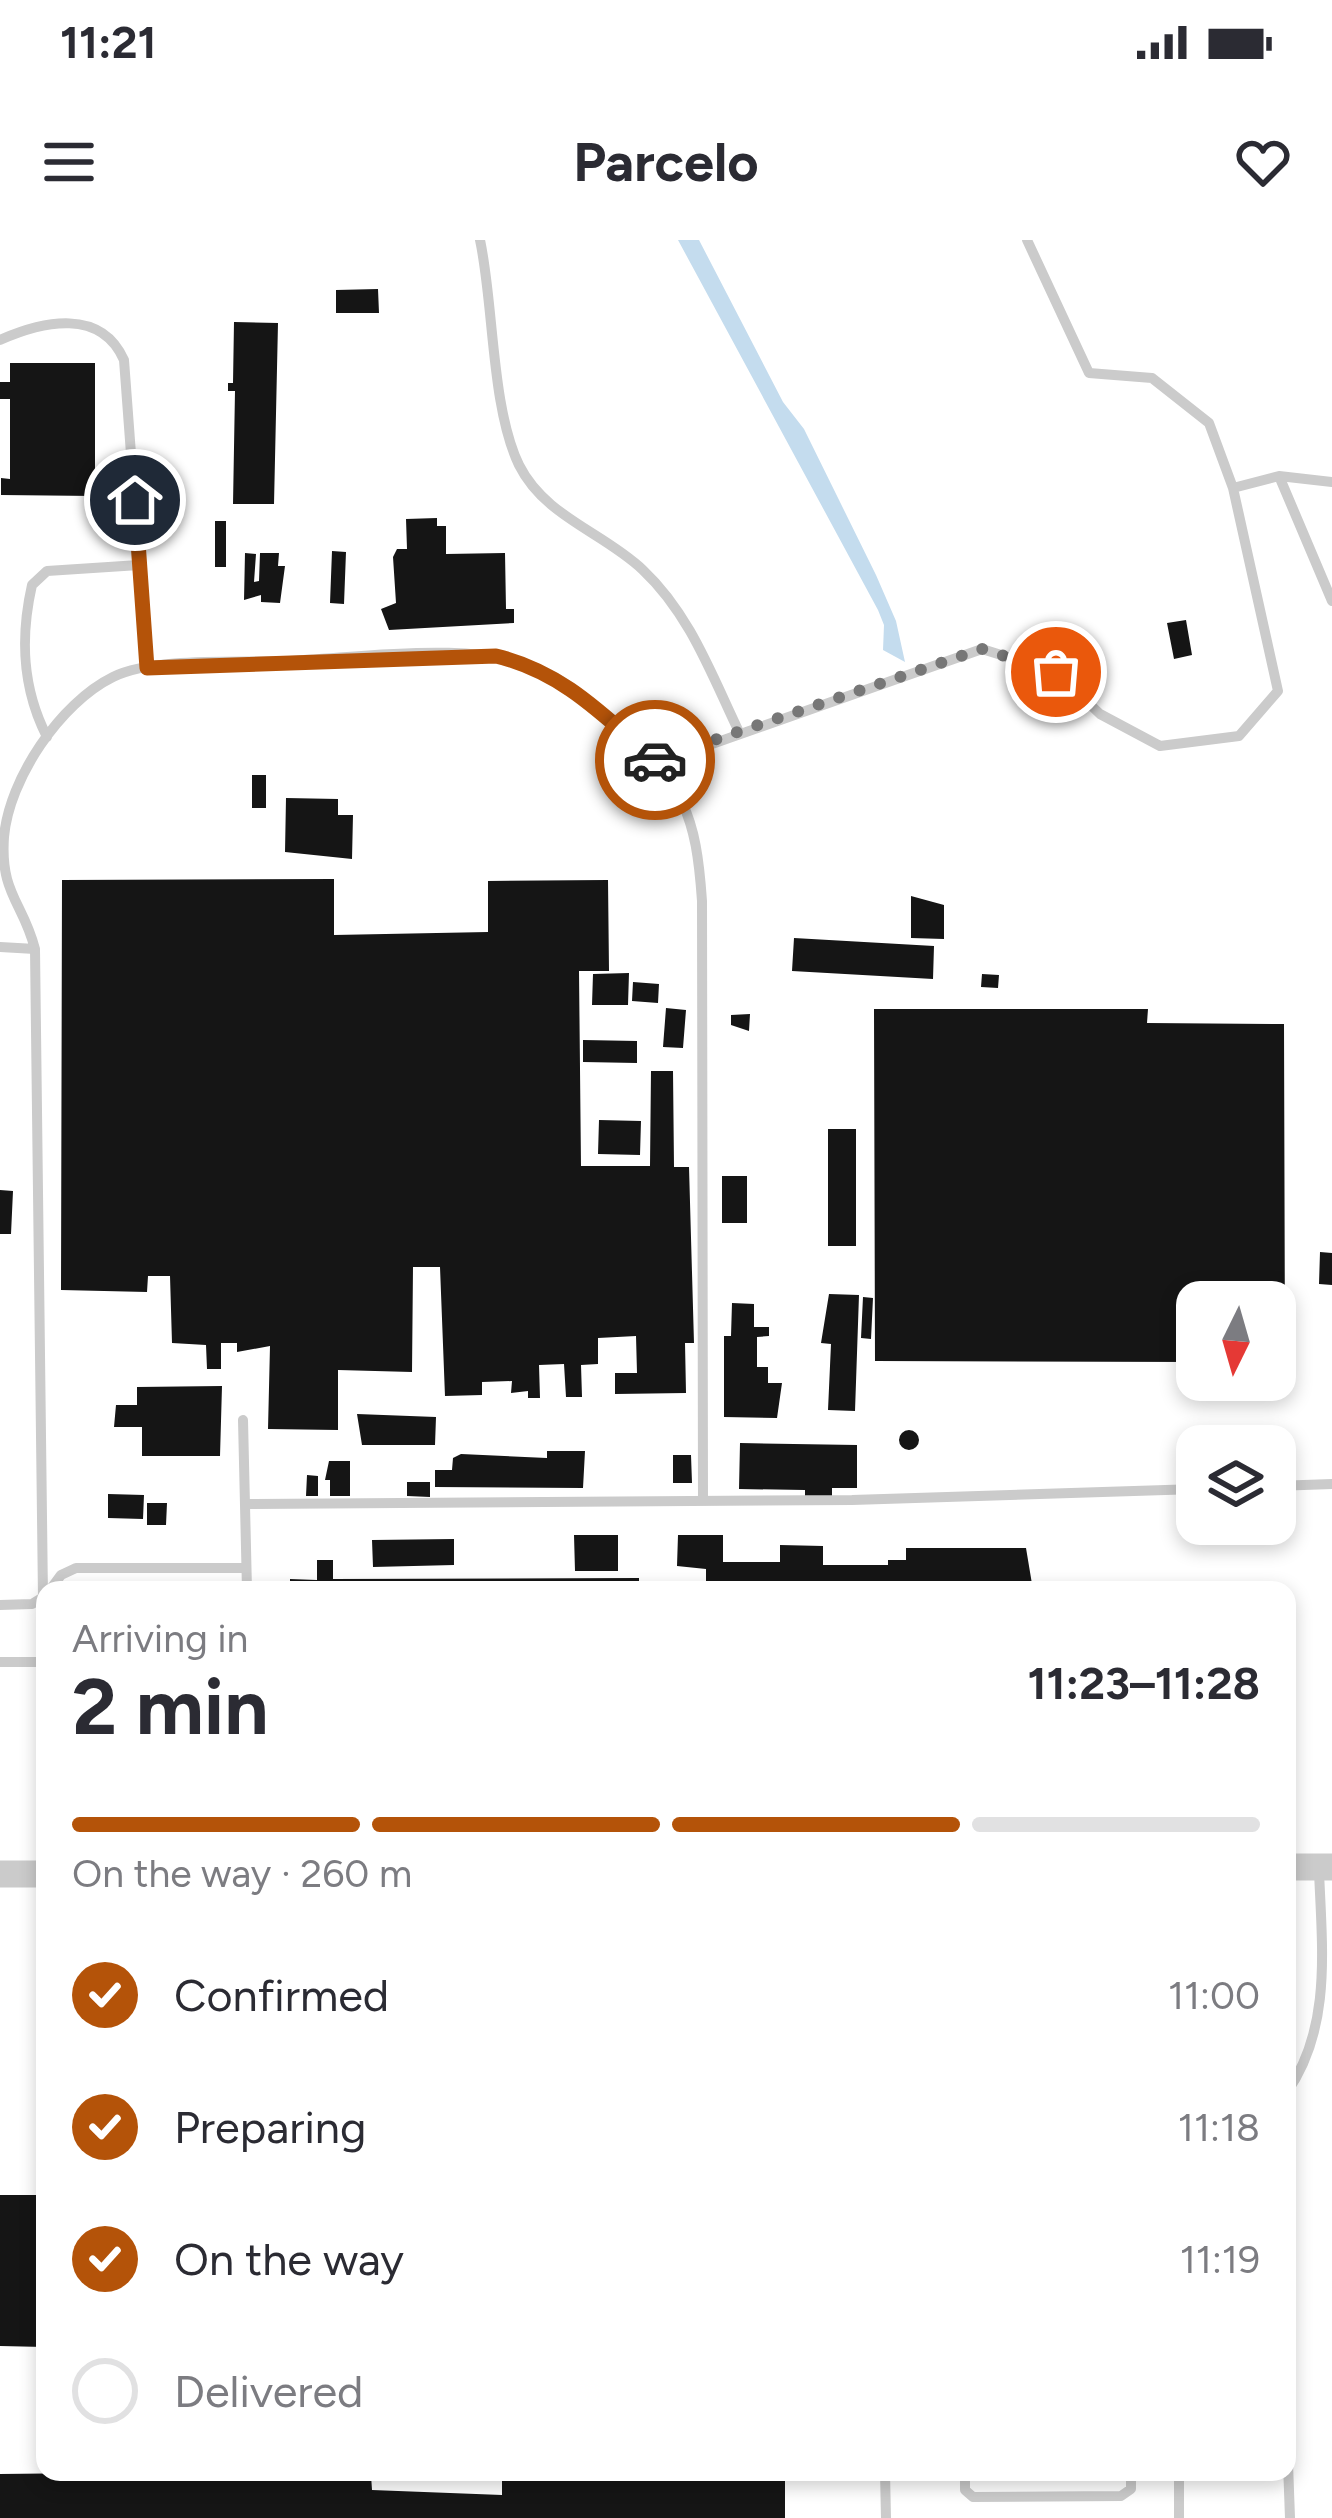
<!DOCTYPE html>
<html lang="en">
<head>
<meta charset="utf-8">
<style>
	:root { --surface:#fff; --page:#f7f7f7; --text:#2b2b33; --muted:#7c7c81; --line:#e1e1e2; --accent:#b45309 }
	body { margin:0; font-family:Figtree,sans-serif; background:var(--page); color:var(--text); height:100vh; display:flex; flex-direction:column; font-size:45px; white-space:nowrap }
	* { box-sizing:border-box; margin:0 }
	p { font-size:39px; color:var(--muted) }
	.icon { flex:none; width:66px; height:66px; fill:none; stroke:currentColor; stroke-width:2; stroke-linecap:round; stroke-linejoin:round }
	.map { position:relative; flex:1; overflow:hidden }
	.panel { position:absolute; left:36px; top:1341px; width:1260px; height:900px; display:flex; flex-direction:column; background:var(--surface); border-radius:24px; box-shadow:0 6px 18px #0003 }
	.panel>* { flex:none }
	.needle { width:78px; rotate:185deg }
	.buttons { position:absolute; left:1176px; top:1041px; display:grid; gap:24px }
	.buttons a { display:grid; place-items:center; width:120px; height:120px; border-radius:24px; background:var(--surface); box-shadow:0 6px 18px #0003; font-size:60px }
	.pin { position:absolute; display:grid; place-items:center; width:102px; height:102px; color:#fff; margin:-51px; border:6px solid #fff; border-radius:50%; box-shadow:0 3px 12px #0007 }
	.courier { position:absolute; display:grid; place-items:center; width:120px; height:120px; margin:-60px; border:9px solid #b45309; border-radius:50%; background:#fff; color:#222; box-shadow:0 3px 15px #0007 }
	.headline em { font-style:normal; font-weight:700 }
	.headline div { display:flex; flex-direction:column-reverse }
	.headline { display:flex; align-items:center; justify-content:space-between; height:204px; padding:0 36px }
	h1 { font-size:78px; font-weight:700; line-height:90px }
	.bar { display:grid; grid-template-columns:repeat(4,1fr); gap:18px 12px; align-content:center; height:144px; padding:0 36px }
	.bar i { height:15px; border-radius:9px; background:var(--line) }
	.bar .current { background:var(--accent) }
	.bar p { grid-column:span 4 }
	ol { padding:0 36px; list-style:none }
	li { display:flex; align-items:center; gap:36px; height:132px }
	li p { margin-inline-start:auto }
	li .icon { padding:12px; border-radius:50%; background:var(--accent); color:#fff; stroke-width:4 }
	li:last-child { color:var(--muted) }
	li i { width:66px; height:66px; border:6px solid var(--line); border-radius:50% }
	.status { display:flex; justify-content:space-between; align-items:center; height:84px; padding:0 60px; background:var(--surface); direction:ltr }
	.status svg { height:33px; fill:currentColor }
	header { display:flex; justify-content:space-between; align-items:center; height:156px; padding:0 36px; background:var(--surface); font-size:54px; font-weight:700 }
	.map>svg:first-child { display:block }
	.water { fill:#c4dcee }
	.building { fill:#151515 }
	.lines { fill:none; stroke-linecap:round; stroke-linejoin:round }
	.service { stroke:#cbcbcb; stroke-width:10 }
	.tertiary { stroke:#cbcbcb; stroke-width:27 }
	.done { stroke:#777; stroke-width:12; stroke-dasharray:0 21.6 }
	.route { stroke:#b45309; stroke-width:15 }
</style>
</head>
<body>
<div class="status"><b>11:21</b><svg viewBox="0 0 49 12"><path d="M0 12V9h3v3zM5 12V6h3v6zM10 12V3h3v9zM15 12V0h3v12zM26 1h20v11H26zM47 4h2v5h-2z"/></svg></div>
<header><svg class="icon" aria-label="menu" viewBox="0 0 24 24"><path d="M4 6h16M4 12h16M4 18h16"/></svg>Parcelo<svg class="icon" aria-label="heart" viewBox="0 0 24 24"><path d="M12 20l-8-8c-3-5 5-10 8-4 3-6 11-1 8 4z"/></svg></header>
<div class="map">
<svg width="1332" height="2278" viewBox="0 0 1332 2278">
	<rect width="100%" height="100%" fill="#fff"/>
	<path class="water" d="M678,0H699L783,162L804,189L876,335L896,381L905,422L883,410L884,385L878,370Z"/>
	<path class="building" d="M378,49L379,73H336V50Z
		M234,82L278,83L274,264H233L235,151H228V143H233Z
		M10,123H95V256L1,255V238L10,239V159H0V142H10Z
		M437,278V286H446V314L505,313L506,369H514V383L389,390L381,369L396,363L393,317L397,309H407L406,279Z
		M215,281H226V327H215Z
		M332,311L346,312L344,364L330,363Z
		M245,313L256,314L254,342L259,341L260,313H279L278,326H285L280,363L261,362V355L244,360Z
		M1186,380L1192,415L1174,419L1167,383Z
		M252,535H266V568H252Z
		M286,558L338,559V575H353L352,619L285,612Z
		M334,639V695L488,692V641L608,640L609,731H579L581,926H650L651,831H673L674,927H689L694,1103H685L686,1153L615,1154V1133H637L636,1096L598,1098V1124L581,1125L582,1157H566L564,1124L539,1125L540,1158H528V1151L511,1153L512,1141L482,1142V1155L445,1156L440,1027H413L412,1132L338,1130V1190L268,1189L270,1106L237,1112V1103H221V1129H207L206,1105L172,1103L170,1036H148L147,1052L61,1050L62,640Z
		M911,656L944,665V699L911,698Z
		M794,698L934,706L933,739L792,731Z
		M629,733L628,765H592L593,734Z
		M982,734L999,735L998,748L981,747Z
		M633,742L659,744L658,763L632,761Z
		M666,768L686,770L683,808L663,807Z
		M874,769H1148L1147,783L1284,784L1285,1121H1275V1062H1197V1122L875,1121Z
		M750,774L749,791L731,785V775Z
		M583,800L637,801V823L583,822Z
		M599,880L641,881L640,915L598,914Z
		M828,889H856V1006H828Z
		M722,936H747V983H722Z
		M0,950L13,951L11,994H0Z
		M1320,1012L1332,1013V1045L1319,1044Z
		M829,1054L859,1055L855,1171L828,1170L831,1104L821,1103Z
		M863,1057L873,1058L871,1099L861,1098Z
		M732,1063L754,1064V1087H769V1096L757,1097V1127H768V1143H782L777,1178L724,1177V1096H731Z
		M222,1146L220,1216H142V1187H114L116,1165H137V1147Z
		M357,1174L436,1177L435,1205H362Z
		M899 1200a10 10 0 1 1 20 0a10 10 0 1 1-20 0Z
		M740,1203L857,1205V1248H832V1257L805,1256V1250L739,1249Z
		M547,1211H585L583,1248L435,1247V1230H452L453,1218L461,1214L547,1218Z
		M673,1215H691L692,1243H673Z
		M329,1221H350V1256H330V1240H325Z
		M307,1235L318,1236V1256H306Z
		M407,1242H430V1257L407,1256Z
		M108,1254L144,1255L143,1279L108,1278Z
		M147,1263H167L166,1285H147Z
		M574,1295H618V1331H575Z
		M678,1295H723V1322H780V1305L823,1306V1325H888V1320H906V1308H1026L1033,1350H706V1329L677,1326Z
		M454,1299V1325L373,1327L372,1300Z
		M317,1320H333V1339L639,1338V1350H290V1339L317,1340Z
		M0,1955H45V2107L0,2106Z
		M182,2232L371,2235L372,2250L502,2255V2232H785V2278H0V2234Z"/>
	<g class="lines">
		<path class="service" d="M480,0C494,65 491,167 519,225C545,277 603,292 643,330C690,374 712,436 740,494
			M1027,0L1089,133L1152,138L1209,183L1233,248
			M0,100C43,81 101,68 124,120L147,428
			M1279,236L1332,361
			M47,497C22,448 20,398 32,345L47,331L139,325
			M658,523L982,409L1056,432L1100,474L1160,506L1239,496L1278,451L1233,248L1279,236L1332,242
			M0,707L35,709
			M243,1180L247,1350
			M1275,1246L1332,1244
			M245,1264L852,1260L1197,1249
			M50,1350L61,1335L76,1328H246
			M43,1358L35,709C23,662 0,654 4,597C9,539 60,463 113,437C154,417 238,423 285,421C363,418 476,398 547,433C575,446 596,469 619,489C684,546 696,574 702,661L703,1261
			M0,1365L32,1364L45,1356
			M0,1422H45
			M1287,1852C1332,1788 1322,1708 1319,1631
			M1287,2196L1290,2278
			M885,2232L886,2278
			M965,2232V2250L973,2257L1121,2256L1131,2249V2232
			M1179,2232V2278"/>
		<path class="tertiary" d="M1287,1627H1332
			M0,1634H45"/>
	</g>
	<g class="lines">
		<path class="done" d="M655,520L982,409L1056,432"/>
		<path class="route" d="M135,260L147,428L496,416C563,432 604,476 655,520"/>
	</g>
</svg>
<div class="buttons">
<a><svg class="needle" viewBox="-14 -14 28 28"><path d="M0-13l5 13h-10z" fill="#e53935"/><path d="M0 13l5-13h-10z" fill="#7c7c81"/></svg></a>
<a><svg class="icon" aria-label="layers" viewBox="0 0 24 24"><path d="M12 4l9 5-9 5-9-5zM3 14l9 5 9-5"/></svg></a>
</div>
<div class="pin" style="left:1056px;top:432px;background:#ea580c"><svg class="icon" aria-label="bag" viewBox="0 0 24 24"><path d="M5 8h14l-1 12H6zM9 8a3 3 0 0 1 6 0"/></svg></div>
<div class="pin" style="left:135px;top:260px;background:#1f2937"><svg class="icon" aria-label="home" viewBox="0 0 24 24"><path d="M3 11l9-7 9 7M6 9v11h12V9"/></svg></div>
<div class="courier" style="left:655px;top:520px"><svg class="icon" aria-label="car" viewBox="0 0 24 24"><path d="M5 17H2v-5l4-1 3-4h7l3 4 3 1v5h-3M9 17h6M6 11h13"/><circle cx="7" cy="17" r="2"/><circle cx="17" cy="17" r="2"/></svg></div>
<section class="panel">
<div class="headline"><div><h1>2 min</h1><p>Arriving in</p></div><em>11:23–11:28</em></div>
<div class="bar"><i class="current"></i><i class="current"></i><i class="current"></i><i></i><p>On the way · 260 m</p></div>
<ol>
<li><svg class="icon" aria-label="check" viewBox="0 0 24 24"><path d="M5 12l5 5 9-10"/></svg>Confirmed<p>11:00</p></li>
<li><svg class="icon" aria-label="check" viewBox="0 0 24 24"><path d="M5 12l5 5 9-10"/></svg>Preparing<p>11:18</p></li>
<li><svg class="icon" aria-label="check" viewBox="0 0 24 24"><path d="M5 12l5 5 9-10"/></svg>On the way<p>11:19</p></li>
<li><i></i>Delivered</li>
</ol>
</section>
</div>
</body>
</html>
